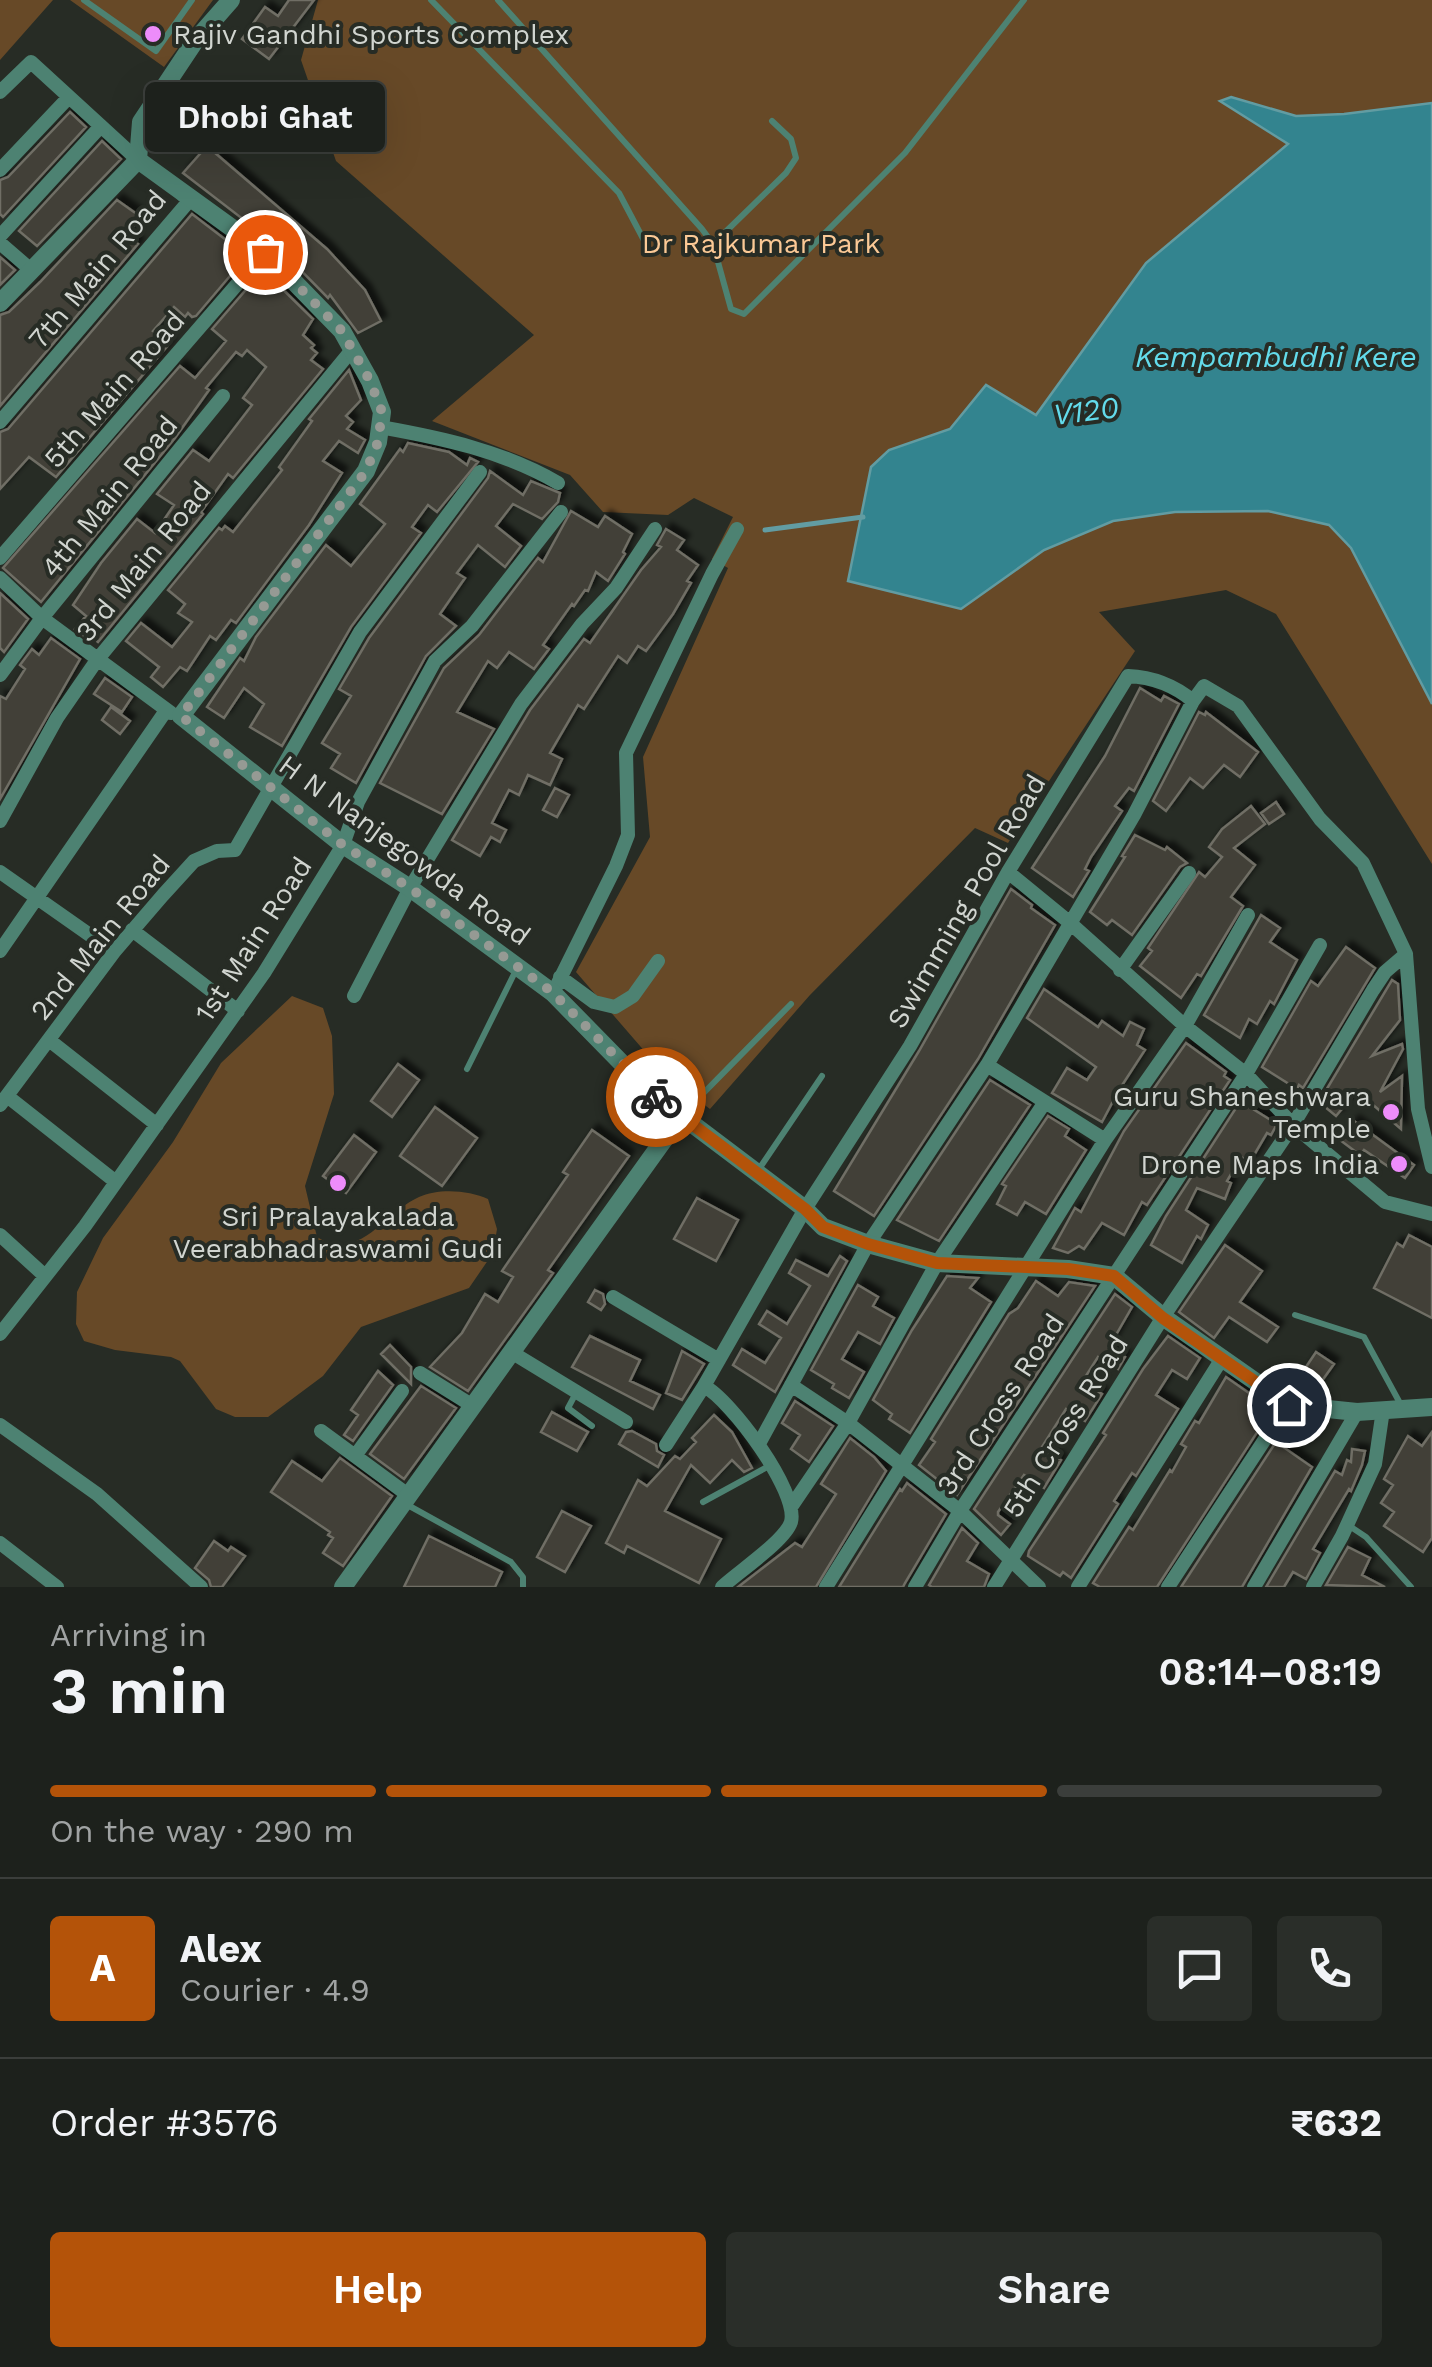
<!DOCTYPE html>
<html lang="en">
<head>
<meta charset="utf-8">
<style>
	:root { --surface:#1d211c; --page:#2a2e29; --text:#f1f3f6; --muted:#a0a3a3; --line:#3b3e3b; --accent:#b45309 }
	body { margin:0; font-family:"Work Sans",sans-serif; background:var(--page); color:var(--text); height:100vh; display:flex; flex-direction:column; font-size:38px; white-space:nowrap }
	* { box-sizing:border-box; margin:0 }
	p { font-size:32px; color:var(--muted) }
	.icon { flex:none; width:55px; height:55px; fill:none; stroke:currentColor; stroke-width:2; stroke-linecap:round; stroke-linejoin:round }
	.map { position:relative; height:1587px; overflow:hidden }
	.drawer { display:flex; flex-direction:column; background:var(--surface); flex:1 }
	.drawer>* { flex:none }
	.pin { position:absolute; display:grid; place-items:center; width:85px; height:85px; color:#fff; margin:-42px; border:5px solid #fff; border-radius:50%; box-shadow:0 2px 10px #0007 }
	.courier { position:absolute; display:grid; place-items:center; width:100px; height:100px; margin:-50px; border:8px solid #b45309; border-radius:50%; background:#fff; color:#222; box-shadow:0 2px 12px #0007 }
	.bubble { position:absolute; height:70px; border-radius:10px; background:var(--surface); box-shadow:0 10px 40px #0002,0 0 0 2px var(--line); font-size:32px; font-weight:600; line-height:70px; text-align:center }
	.summary em { font-style:normal; font-weight:600 }
	.summary div { display:flex; flex-direction:column-reverse }
	.summary { display:flex; align-items:center; justify-content:space-between; height:170px; padding:0 50px }
	h1 { font-size:65px; font-weight:600; line-height:75px }
	.bar { display:grid; grid-template-columns:repeat(4,1fr); gap:15px 10px; align-content:center; height:120px; padding:0 50px }
	.bar i { height:12px; border-radius:8px; background:var(--line) }
	.bar .active { background:var(--accent) }
	.bar p { grid-column:span 4 }
	.line { display:flex; align-items:center; gap:25px; padding:0 50px; border-top:2px solid var(--line) }
	.line div { flex:1 }
	.round { display:grid; place-items:center; flex:none; width:105px; height:105px; border-radius:10px; background:var(--page) }
	.primary-button { display:flex; gap:20px; margin-top:auto; padding:20px 50px }
	.primary-button a { flex:1; height:115px; border-radius:10px; background:var(--accent); color:#fff; font-size:40px; font-weight:600; line-height:115px; text-align:center }
	.primary-button a+a { background:var(--page); color:var(--text) }
	.map>svg:first-child { display:block }
	.green { fill:#674927 }
	.water { fill:#33848f; stroke:#629ca2; stroke-width:2.5 }
	.lines { fill:none; stroke-linecap:round; stroke-linejoin:round }
	.stream { stroke:#629ca2; stroke-width:5 }
	.building { fill:#424138; stroke:#6f6e65; stroke-width:2.5; filter:url(#shadow) }
	.service { stroke:#4d8272; stroke-width:6 }
	.minor { stroke:#4d8272; stroke-width:14 }
	.tertiary { stroke:#4d8272; stroke-width:18 }
	.done { stroke:#969a94; stroke-width:10; stroke-dasharray:0 18 }
	.route { stroke:#b45309; stroke-width:12 }
	.poi-dot { fill:#ed8cfa; stroke:#272c25; stroke-width:4 }
	.labels { text-anchor:middle; stroke-width:8; stroke-linejoin:round; paint-order:stroke }
	.poi-label { font-size:28px; fill:#d1d5d0; stroke:#272c25; text-anchor:end }
	.park-label { font-size:28px; fill:#fbc996; stroke:#272c25 }
	.street-label { font-size:28px; fill:#d1d5d0; stroke:#272c25 }
	.water-label { font-size:30px; font-style:italic; fill:#63dbeb; stroke:#272c25 }
</style>
</head>
<body>
<div class="map">
<svg width="1432" height="1587" viewBox="0 0 1432 1587">
	<defs>
		<filter id="shadow"><feDropShadow dx="5.5" dy="-5.5" stdDeviation="2.5" flood-color="#0009"/></filter>
	</defs>
	<rect width="100%" height="100%" fill="#272c25"/>
	<path class="green" d="M0,0H53L0,60Z
		M70,0H213L164,67Z
		M318,0H1432V103L1344,114L1296,116L1231,97L1222,102L1289,144L1146,263L1036,415L986,385L950,429L889,450L961,609L1044,550L1113,521L1175,512L1268,511L1329,525L1351,548L1432,704V864L1276,614L1226,590L1099,612L1135,651L1008,843L975,828L810,995L710,1109L666,1076L576,972L650,837L643,757L728,568L712,559L733,517L694,498L668,515L603,512L570,475L432,421L534,335L336,161L301,60Z
		M292,996L323,1008L332,1036L334,1094L305,1186L317,1237C359,1264 386,1211 419,1197C438,1188 469,1190 488,1199L497,1229L493,1253L469,1288L361,1327L323,1376L268,1417H235L216,1409L180,1361L171,1357L115,1350L84,1341L76,1324L77,1292L103,1238L173,1142L221,1063Z"/>
	<path class="water" d="M1231,97L1296,116L1344,114L1432,103V704L1351,548L1329,525L1268,511L1175,512L1113,521L1044,550L961,609L848,581L871,467L889,450L950,429L986,385L1036,415L1146,263L1288,144L1220,101Z"/>
	<g class="lines">
		<path class="stream" d="M765,530L863,517"/>
	</g>
	<path class="building" d="M289,0H314L269,59L242,39L265,7L278,16Z
		M70,112L86,127L3,217L0,214V180L8,177Z
		M102,141L121,159L37,246L19,231Z
		M207,146L327,249L365,290L381,321L358,333L330,295L328,298L274,243L183,173Z
		M117,200L141,217L126,235L138,244L0,406V315L9,312L40,282Z
		M192,214L247,256L196,316L192,317L188,313L185,317L174,307L153,331L170,343L56,477L29,457L0,489V432L8,429Z
		M0,257L15,270L0,285Z
		M263,270L313,319L303,335L314,345L311,348L317,353L311,360L323,369L233,478L228,474L201,512L203,514L98,642L93,638L91,641L75,629L86,616L73,605L101,563L137,519L155,533L174,505L157,494L193,450L209,461L252,405L243,398L266,367L247,350L242,356L236,352L206,388L209,390L175,438L41,602L3,568L180,366L195,378L226,341L212,329Z
		M349,370L361,400L346,416L353,422L347,429L365,440L358,453L339,441L323,461L342,473L309,525L236,623L231,620L216,640L210,636L187,671L180,667L163,687L151,677L159,667L126,641L141,623L172,647L192,622L178,613L185,604L168,590L219,528L222,530L225,526L233,532L282,470L279,467L312,421L309,419Z
		M408,443L449,452L467,465L470,458L478,462L437,512L428,505L412,527L421,533L351,627L282,746L250,727L264,704L244,688L224,718L207,707L240,658L244,661L256,637L326,545L351,566L385,524L360,504L400,449L403,452Z
		M490,471L523,495L531,481L560,493L558,502L542,519L513,504L496,526L521,546L505,567L478,545L457,573L465,578L440,614L456,626L426,656L356,783L331,768L340,754L322,743L351,696L339,689L369,638L488,478Z
		M571,511L598,527L605,516L632,534L623,552L625,554L608,581L596,572L588,591L585,590L574,606L572,604L543,645L549,649L534,669L509,652L497,668L488,661L457,712L494,729L442,814L380,783L444,668L479,635L538,558L543,562Z
		M666,529L684,540L677,550L698,565L687,581L691,583L673,614L646,651L638,646L627,663L618,656L584,709L578,705L550,753L562,759L550,785L528,775L519,795L509,790L492,823L506,830L500,842L491,837L480,856L452,840L530,710L584,639L590,643L641,570L661,547L657,545Z
		M0,593L28,619L4,652L0,648Z
		M51,638L80,659L0,799V696L6,699L25,669L20,665L32,649L39,655Z
		M105,678L132,697L122,712L94,694Z
		M1140,688L1161,701L1164,696L1179,704L1134,791L1129,788L1115,806L1122,811L1091,857L1085,869L1089,871L1073,897L1032,868L1105,756Z
		M111,707L130,721L120,734L102,720Z
		M1199,712L1205,715L1206,712L1258,752L1240,777L1224,765L1203,788L1190,778L1166,811L1153,801Z
		M555,788L569,795L557,817L543,810Z
		M1276,802L1284,814L1269,824L1261,813Z
		M1251,806L1265,824L1234,848L1255,865L1231,897L1243,906L1201,976L1197,974L1181,998L1140,966L1152,951L1148,948L1199,872L1205,877L1222,857L1209,847L1222,829Z
		M1135,835L1165,850L1167,847L1187,863L1180,867L1132,935L1112,920L1107,925L1090,912L1125,857L1122,856Z
		M1011,889L1032,905L1031,908L1055,925L978,1059L874,1216L834,1191L919,1051Z
		M1261,915L1280,928L1270,942L1297,960L1274,1004L1270,1001L1257,1024L1249,1019L1240,1038L1204,1015Z
		M1346,947L1375,968L1303,1088L1299,1085L1297,1089L1262,1067L1311,981L1318,986Z
		M1392,980L1398,984L1400,1020L1372,1056L1402,1044L1403,1049L1380,1092L1402,1076L1401,1129L1357,1091L1336,1116L1319,1102Z
		M1044,989L1098,1027L1102,1021L1123,1036L1130,1022L1144,1029L1137,1045L1145,1050L1119,1090L1102,1122L1052,1093L1067,1068L1087,1080L1096,1067L1027,1018Z
		M1186,1043L1226,1072L1224,1076L1230,1080L1147,1205L1142,1202L1124,1235L1102,1223L1084,1249L1079,1246L1068,1253L1053,1248L1075,1208L1081,1212L1124,1131Z
		M398,1064L419,1080L392,1117L371,1101Z
		M990,1080L1030,1105L939,1241L897,1220Z
		M1247,1091L1257,1102L1253,1109L1277,1124L1271,1135L1267,1133L1250,1162L1241,1157L1227,1181L1231,1183L1225,1199L1197,1188L1186,1210L1208,1225L1201,1239L1197,1236L1182,1263L1151,1245L1166,1216Z
		M435,1107L477,1138L442,1186L400,1156Z
		M1048,1116L1069,1129L1065,1136L1086,1150L1046,1214L1025,1202L1017,1215L997,1204L1006,1186L1002,1184Z
		M1354,1121L1414,1165L1405,1178L1364,1150L1360,1155L1340,1140Z
		M592,1130L629,1156L548,1270L553,1273L468,1391L430,1367L462,1333L485,1294L498,1302L513,1277L502,1271L568,1175L563,1172Z
		M354,1135L376,1152L346,1193L323,1176Z
		M697,1198L738,1220L716,1261L674,1239Z
		M1409,1235L1432,1247V1318L1374,1288L1397,1243L1403,1247Z
		M1225,1245L1262,1271L1240,1302L1278,1327L1267,1342L1229,1317L1214,1338L1179,1312Z
		M840,1256L847,1261L775,1392L733,1365L742,1349L765,1363L781,1338L759,1324L767,1311L787,1324L810,1286L789,1273L796,1260L828,1276Z
		M947,1276L978,1278L970,1288L991,1302L910,1433L889,1419L892,1414L873,1400L912,1330Z
		M1036,1281L1058,1296L1069,1282L1095,1286L957,1495L919,1465L935,1442L931,1439L1009,1314L1018,1308Z
		M858,1285L878,1297L873,1306L894,1318L880,1344L858,1332L842,1359L864,1372L849,1398L832,1388L834,1384L811,1370Z
		M595,1290L603,1294L605,1304L601,1310L588,1302Z
		M1115,1294L1132,1307L1109,1347L1125,1357L1118,1369L1098,1357L1082,1382L1102,1394L1085,1421L1066,1409L1042,1447L1061,1460L1044,1488L1024,1475L998,1512V1515L1010,1524L1001,1535L974,1509Z
		M590,1336L640,1360L630,1381L660,1395L653,1409L572,1367Z
		M1168,1336L1200,1358L1187,1379L1172,1370L1156,1395L1178,1409L1136,1476L1132,1473L1114,1501L1118,1504L1071,1578L1063,1572L1060,1576L1028,1556L1029,1551L1106,1435L1103,1433L1143,1369Z
		M390,1345L411,1367V1384L381,1354Z
		M682,1351L704,1364L682,1400L666,1393Z
		M1316,1352L1334,1364L1319,1385L1302,1373Z
		M378,1371L393,1385L353,1441L344,1435L358,1415L351,1410Z
		M1226,1377L1269,1407L1258,1431L1157,1587H1100L1093,1583L1129,1527L1133,1530L1170,1470L1172,1472L1186,1447L1181,1444L1195,1421L1199,1423Z
		M421,1386L456,1408L404,1479L370,1454Z
		M795,1401L833,1426L809,1462L791,1449L800,1435L782,1423Z
		M552,1412L588,1432L577,1451L541,1432Z
		M714,1415L732,1432L752,1468L744,1472L732,1460L710,1483L691,1465L665,1511L721,1539L699,1583L627,1546L624,1553L606,1543L638,1480L647,1486L675,1456L680,1459L696,1442L692,1438Z
		M632,1431L656,1444L657,1451L664,1455L658,1467L619,1444L626,1432Z
		M1432,1432V1538L1423,1552L1384,1526L1394,1512L1381,1503L1393,1485L1384,1479L1408,1436L1422,1446Z
		M850,1438L874,1457L886,1471L816,1587H738L795,1543L802,1547L836,1494L821,1484Z
		M1276,1442L1312,1467L1242,1587H1181Z
		M1352,1449L1365,1451L1362,1465L1351,1491L1349,1489L1313,1549L1320,1553L1306,1579L1293,1572L1284,1587H1266L1335,1471L1342,1475L1347,1460L1351,1462Z
		M340,1458L392,1496L343,1566L323,1553L333,1538L328,1535L330,1532L271,1492L292,1461L322,1481Z
		M907,1483L946,1514L905,1583L903,1587H839L900,1489L902,1491Z
		M562,1511L591,1526L565,1572L537,1557Z
		M962,1528L978,1543L967,1561L989,1574L984,1587H932L929,1585Z
		M429,1536L502,1572L495,1587H404Z
		M214,1541L228,1551L231,1547L245,1556L222,1587H211L209,1580L195,1568Z
		M1348,1547L1370,1558L1362,1575L1385,1587L1326,1585Z"/>
	<g class="lines">
		<path class="service" d="M84,0L156,51L192,0
			M431,0L619,193L648,248
			M498,0L702,229L713,244L731,309L744,314L905,153L1024,0
			M713,244L786,173L796,158L791,139L772,121
			M467,1069L517,968
			M682,1115L791,1004
			M757,1172L822,1076
			M1295,1315L1364,1337L1401,1405
			M576,1393L568,1408L592,1426
			M703,1502L769,1466
			M404,1503L511,1562L523,1577V1587
			M1348,1525L1366,1537L1411,1587"/>
		<path class="minor" d="M0,92L31,62L138,160
			M0,170L69,97
			M0,236L101,126
			M0,243L30,269
			M0,422L189,201L183,195
			M380,427C442,438 503,451 558,483
			M0,558L265,252
			M0,578L42,618L171,713
			M0,675L42,618L223,396
			M0,821L57,718L97,660L351,351
			M0,872L114,952
			M1008,872L1069,922L1185,1026L1246,1074L1293,1125L1385,1202L1432,1214
			M132,930L238,1011
			M0,951L165,712
			M1406,954L1418,1109L1432,1167
			M1120,970L1189,873
			M560,977L594,1002L615,1007L633,996L658,961
			M553,993L616,866L628,835L626,753L712,574L737,529
			M354,996L410,888L521,704L582,624L616,588L655,529
			M49,1040L157,1125
			M987,1065L1105,1140
			M7,1096L116,1182
			M0,1105L114,952L163,895L194,861L217,851L235,850L360,632L480,472
			M0,1235L45,1276
			M613,1297L719,1360
			M0,1334L85,1226L264,973L343,845L358,802L435,661L472,626L561,512
			M511,1352L626,1422
			M420,1373L473,1406
			M0,1425L97,1494L201,1587
			M321,1431L408,1495
			M760,1442L868,1244L987,1065L1134,815L1193,701L1204,686L1238,706L1320,819L1363,863L1406,954L1385,972L1373,990L1293,1125L1163,1317L994,1587
			M666,1445L704,1386
			M355,1456L402,1391
			M791,1507L848,1423L791,1385
			M0,1543L57,1587
			M722,1587C738,1572 785,1541 791,1522C799,1492 731,1400 704,1386L805,1209L910,1046L1008,872L1128,676C1152,677 1175,686 1193,701
			M826,1587L1105,1140L1185,1026L1248,915
			M915,1587L960,1511L1246,1074L1320,945
			M1039,1587L960,1511L848,1423L937,1263L1045,1102
			M1078,1587L1223,1357
			M1168,1587L1288,1404
			M1254,1587L1357,1412
			M1313,1587L1342,1536L1375,1464L1383,1410"/>
		<path class="tertiary" d="M231,0L195,41L141,122L138,160L265,252L342,331L370,381L382,412L378,442L366,471L181,716L343,845L410,888L553,993L650,1092L805,1209L823,1227L868,1244L937,1263L1068,1269L1114,1276L1163,1317L1289,1405L1357,1412L1432,1407
			M0,303L138,160
			M343,1587L681,1116"/>
	</g>
	<g class="lines">
		<path class="done" d="M265,252L342,331L370,381L382,412L378,442L366,471L181,716L343,845L410,888L552,992L656,1097"/>
		<path class="route" d="M656,1097L805,1209L823,1227L868,1244L937,1263L1068,1269L1114,1276L1163,1318L1289,1405"/>
	</g>
	<g class="poi-dot">
		<circle cx="153" cy="34" r="10"/>
		<circle cx="1391" cy="1112" r="10"/>
		<circle cx="1399" cy="1164" r="10"/>
		<circle cx="338" cy="1183" r="10"/>
	</g>
	<g class="labels">
		<g class="poi-label">
			<text x="173" y="44" text-anchor="start">Rajiv Gandhi Sports Complex</text>
			<text x="1371" y="1106">Guru Shaneshwara<tspan x="1371" dy="32">Temple</tspan></text>
			<text x="1379" y="1174">Drone Maps India</text>
			<text x="338" y="1226" text-anchor="middle">Sri Pralayakalada<tspan x="338" dy="32">Veerabhadraswami Gudi</tspan></text>
		</g>
		<g class="park-label">
			<text x="761" y="253">Dr Rajkumar Park</text>
		</g>
		<g class="street-label">
			<text transform="translate(97 269) rotate(-50)" y="10">7th Main Road</text>
			<text transform="translate(114 389) rotate(-49)" y="10">5th Main Road</text>
			<text transform="translate(109 496) rotate(-51)" y="10">4th Main Road</text>
			<text transform="translate(143 561) rotate(-51)" y="10">3rd Main Road</text>
			<text transform="translate(405 850) rotate(36)" y="10">H N Nanjegowda Road</text>
			<text transform="translate(966 901) rotate(-60)" y="10">Swimming Pool Road</text>
			<text transform="translate(100 937) rotate(-51)" y="10">2nd Main Road</text>
			<text transform="translate(253 939) rotate(-57)" y="10">1st Main Road</text>
			<text transform="translate(1000 1404) rotate(-57)" y="10">3rd Cross Road</text>
			<text transform="translate(1065 1426) rotate(-58)" y="10">5th Cross Road</text>
		</g>
		<g class="water-label">
			<text x="1276" y="367">Kempambudhi Kere</text>
			<text transform="translate(1086 411) rotate(-7)" y="10">V120</text>
		</g>
	</g>
</svg>
<div class="pin" style="left:265px;top:252px;background:#ea580c"><svg class="icon" aria-label="bag" viewBox="0 0 24 24"><path d="M5 8h14l-1 12H6zM9 8a3 3 0 0 1 6 0"/></svg></div>
<div class="pin" style="left:1289px;top:1405px;background:#1f2937"><svg class="icon" aria-label="home" viewBox="0 0 24 24"><path d="M3 11l9-7 9 7M6 9v11h12V9"/></svg></div>
<div class="courier" style="left:656px;top:1097px"><svg class="icon" aria-label="bike" viewBox="0 0 24 24"><circle cx="6" cy="16" r="4"/><circle cx="18" cy="16" r="4"/><path d="M6 16l4-8h5l3 8M10 8l3 8H6M13 5h3"/></svg></div>
<div class="bubble" style="left:145px;top:82px;width:240px">Dhobi Ghat</div>
</div>
<section class="drawer">
<div class="summary"><div><h1>3 min</h1><p>Arriving in</p></div><em>08:14–08:19</em></div>
<div class="bar"><i class="active"></i><i class="active"></i><i class="active"></i><i></i><p>On the way · 290 m</p></div>
<div class="line" style="height:180px"><b class="round" style="background:var(--accent);color:#fff">A</b><div><b>Alex</b><p>Courier · 4.9</p></div><a class="round"><svg class="icon" aria-label="chat" viewBox="0 0 24 24"><path d="M4 5h16v11H9l-5 4z"/></svg></a><a class="round"><svg class="icon" aria-label="phone" viewBox="0 0 24 24"><path d="M5 4h4l2 5-3 2q2 4 5 5l2-3 5 2v4C11 20 4 13 5 4z"/></svg></a></div>
<div class="line" style="height:130px"><div>Order #3576</div><b>₹632</b></div>
<div class="primary-button"><a>Help</a><a>Share</a></div>
</section>
</body>
</html>
